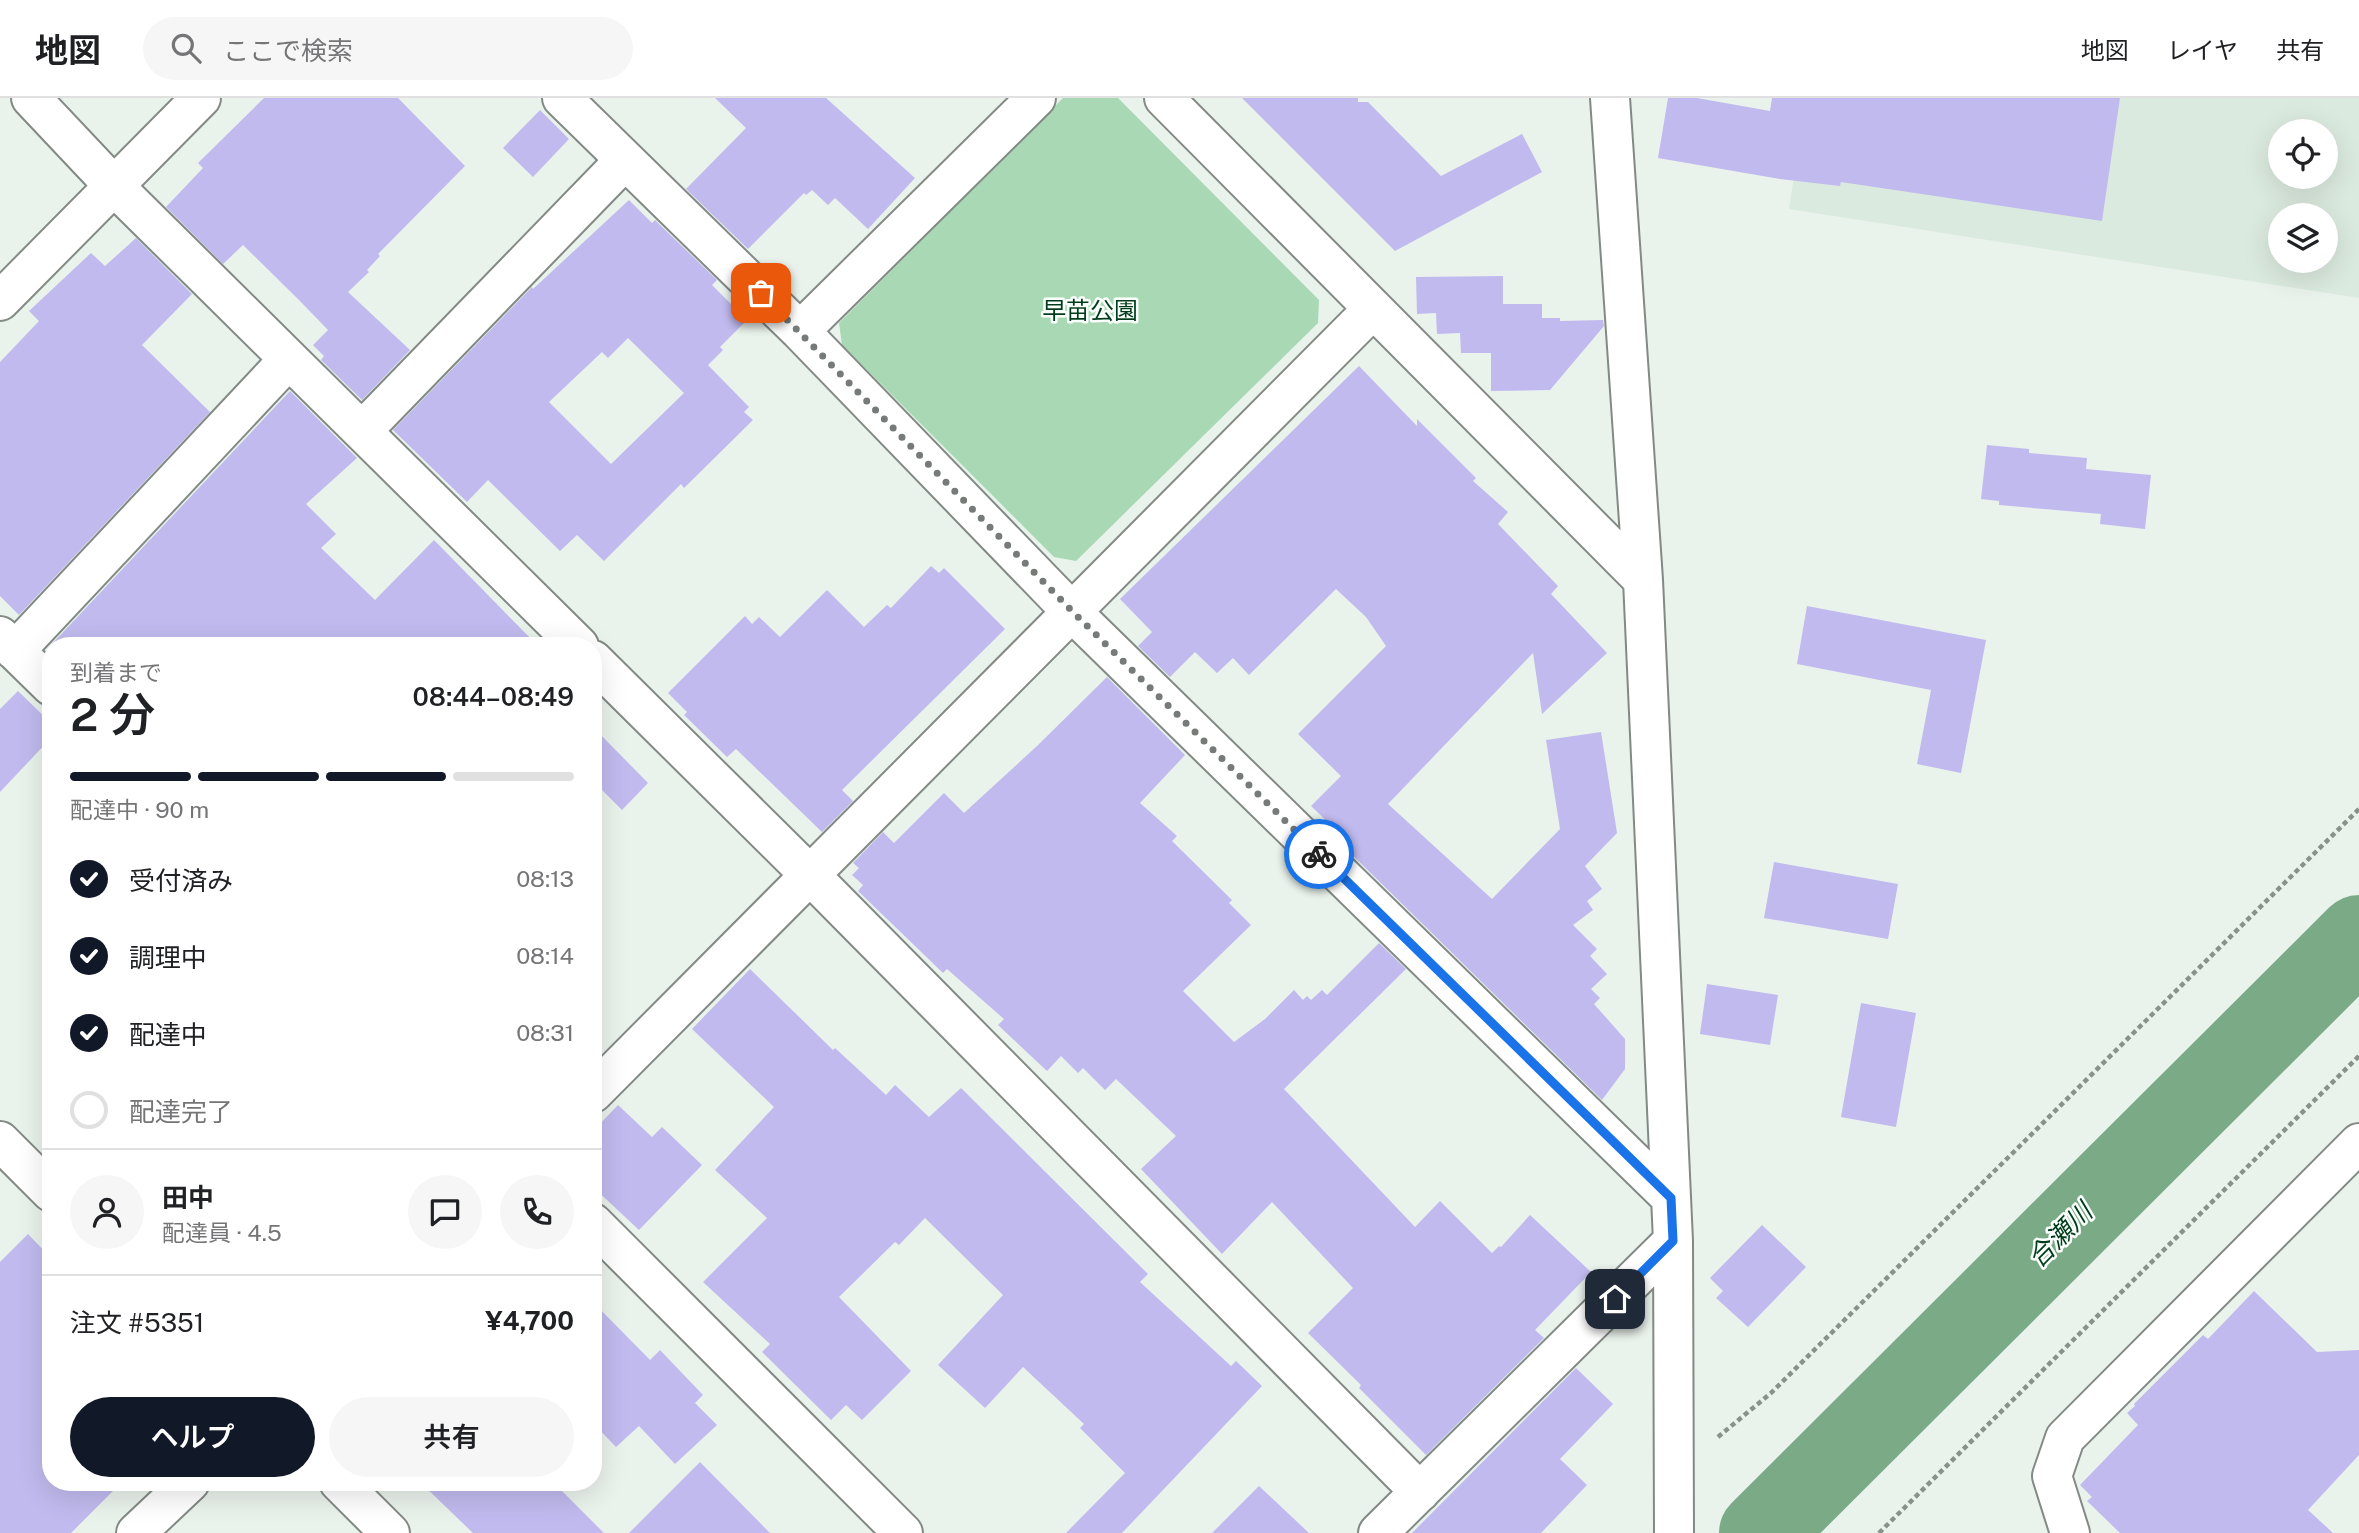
<!DOCTYPE html>
<html lang="ja">
<head>
<meta charset="utf-8">
<style>
	:root { --surface:#fff; --page:#f6f6f6; --text:#202124; --muted:#757577; --line:#e0e0e0; --accent:#111827 }
	body { margin:0; font-family:"Public Sans","Noto Sans JP",sans-serif; background:var(--page); color:var(--text); height:100vh; display:flex; flex-direction:column; font-size:26px; white-space:nowrap }
	* { box-sizing:border-box; margin:0 }
	p { font-size:23px; color:var(--muted) }
	.icon { flex:none; width:38px; height:38px; fill:none; stroke:currentColor; stroke-width:2; stroke-linecap:round; stroke-linejoin:round }
	.map { position:relative; flex:1; overflow:hidden }
	.panel { position:absolute; left:42px; top:539px; width:560px; height:854px; display:flex; flex-direction:column; background:var(--surface); border-radius:28px; box-shadow:0 7px 28px #0002 }
	.panel>* { flex:none }
	.tools { position:absolute; left:2268px; top:21px; display:grid; gap:14px }
	.tools a { display:grid; place-items:center; width:70px; height:70px; border-radius:50%; background:var(--surface); box-shadow:0 7px 28px #0002; font-size:35px }
	.pin { position:absolute; display:grid; place-items:center; width:60px; height:60px; color:#fff; margin:-30px; border-radius:14px; box-shadow:0 4px 10px #0006 }
	.courier { position:absolute; display:grid; place-items:center; width:70px; height:70px; margin:-35px; border:5px solid #1a73e8; border-radius:50%; background:#fff; color:#222; box-shadow:0 2px 9px #0007 }
	.head em { font-style:normal; font-weight:600 }
	.head div { display:flex; flex-direction:column-reverse }
	.head { display:flex; align-items:center; justify-content:space-between; height:119px; padding:0 28px }
	h1 { font-size:46px; font-weight:600; line-height:52px }
	.bar { display:grid; grid-template-columns:repeat(4,1fr); gap:10px 7px; align-content:center; height:84px; padding:0 28px }
	.bar i { height:9px; border-radius:5px; background:var(--line) }
	.bar .current { background:var(--accent) }
	.bar p { grid-column:span 4 }
	.line { display:flex; align-items:center; gap:18px; padding:0 28px; border-top:2px solid var(--line) }
	.line div { flex:1 }
	.round { display:grid; place-items:center; flex:none; width:74px; height:74px; border-radius:37px; background:var(--page) }
	ol { padding:0 28px; list-style:none }
	li { display:flex; align-items:center; gap:21px; height:77px }
	li p { margin-inline-start:auto }
	li .icon { padding:7px; border-radius:50%; background:var(--accent); color:#fff; stroke-width:4 }
	li:last-child { color:var(--muted) }
	li i { width:38px; height:38px; border:4px solid var(--line); border-radius:50% }
	.primary-button { display:flex; gap:14px; margin-top:auto; padding:14px 28px }
	.primary-button a { flex:1; height:80px; border-radius:42px; background:var(--accent); color:#fff; font-size:28px; font-weight:600; line-height:80px; text-align:center }
	.primary-button a+a { background:var(--page); color:var(--text) }
	header { display:flex; align-items:center; gap:42px; box-sizing:border-box; height:98px; padding:0 35px; background:var(--surface); border-bottom:2px solid var(--line) }
	header strong { font-size:33px }
	nav { display:flex; gap:38px; margin-inline-start:auto; font-size:24px }
	.search { width:490px; height:63px; background:var(--page); display:flex; align-items:center; gap:18px; box-sizing:border-box; padding:0 24px; border-radius:38px; color:var(--muted); font-size:26px }
	.map>svg:first-child { display:block }
	.built { fill:#dbeade; fill-rule:evenodd }
	.green { fill:#a8d8b4 }
	.lines { fill:none; stroke-linecap:round; stroke-linejoin:round }
	.river { stroke:#7baa87; stroke-width:84 }
	.building { fill:#c1baee; fill-rule:evenodd }
	.minor-casing { stroke:#838a85; stroke-width:42 }
	.path { stroke:#8a908b; stroke-width:4.5; stroke-dasharray:5 3.5; stroke-linecap:butt }
	.minor { stroke:#fff; stroke-width:38 }
	.done { stroke:#767b77; stroke-width:7; stroke-dasharray:0 12.6 }
	.route { stroke:#1a73e8; stroke-width:9 }
	.labels { text-anchor:middle; stroke-width:5; stroke-linejoin:round; paint-order:stroke }
	.park-label { font-size:24px; fill:#003c1b; stroke:#fafffb }
	.water-label { font-size:26px; font-style:italic; fill:#003d1b; stroke:#fafffb }
</style>
</head>
<body>
<header>
<strong>地図</strong>
<div class="search"><svg class="icon" aria-label="search" viewBox="0 0 24 24"><circle cx="10" cy="10" r="6"/><path d="M15 15l6 6"/></svg>ここで検索</div>
<nav><a>地図</a><a>レイヤ</a><a>共有</a></nav>
</header>
<div class="map">
<svg width="2359" height="1435" viewBox="0 0 2359 1435">
	<rect width="100%" height="100%" fill="#eaf2ec"/>
	<path class="built" d="M1806,0H2359V200L1789,111ZM2280,33H2326V79H2280ZM2280,117H2326V163H2280Z"/>
	<path class="green" d="M1063,0H1118L1319,202L1318,225L1076,463L1054,459L842,247L839,225Z"/>
	<g class="lines">
		<path class="river" d="M1761,1435L2359,839"/>
	</g>
	<path class="building" d="M264,0H398L465,68L378,156L380,158L367,172L369,174L348,194L410,252L362,302L321,262L324,258L313,247L328,232L299,202L243,147L223,166L166,109L203,70L198,65Z
		M715,0H826L915,80L868,131L835,100L828,107L812,92L806,97L804,95L748,151L686,91L746,30Z
		M1242,0H1358V4H1368L1441,78L1522,36L1542,74L1395,153Z
		M1668,0H1697L1770,13L1772,0H2120L2102,123L1841,84L1840,88L1780,81L1658,60Z
		M540,12L569,41L533,79L503,50Z
		M629,102L652,125L655,122L717,182L712,187L747,222L720,249L723,252L708,267L749,309L744,314L753,322L684,390L681,386L604,463L577,437L560,453L488,382L467,404L393,332L532,189L533,191ZM628,240L684,295L611,366L549,304L602,254L608,260Z
		M136,140L192,196L142,247L210,314L19,517L0,498V264L39,223L29,213L91,155L105,168Z
		M1503,178V206H1542V220H1560V223L1603,222L1604,228L1550,292L1491,293V255H1461L1460,235L1437,236L1436,215L1417,216L1416,179Z
		M1359,268L1417,328V321L1476,380L1473,383L1508,414L1498,426L1558,488L1551,496L1607,555L1542,616L1533,555L1388,706L1492,801L1560,731L1546,642L1601,634L1617,735L1585,768L1602,791L1587,803L1593,812L1573,827L1597,851L1590,858L1607,876L1591,891L1600,900L1594,906L1625,941V971L1602,1002L1337,742L1342,738L1311,708L1341,678L1298,636L1386,548L1366,519L1336,491L1249,577L1233,560L1217,575L1195,554L1170,579L1138,548L1152,534L1120,501Z
		M290,293L357,360L306,406L336,436L321,450L375,502L434,442L538,548L51,547Z
		M1987,347L2029,351V355L2087,360L2086,371L2151,377L2145,431L2100,426L2101,416L1999,407V403L1981,401Z
		M931,468L939,475L944,470L1005,531L842,692L853,703L822,734L736,651L727,659L684,617L687,614L668,595L745,518L752,526L759,519L780,539L827,492L864,529L887,507L891,510Z
		M1807,508L1986,542L1961,675L1917,666L1931,592L1797,566Z
		M1107,579L1185,657L1140,705L1177,738L1172,743L1232,802L1229,805L1251,827L1183,893L1234,944L1265,921L1294,892L1303,902L1307,898L1311,902L1322,892L1327,897L1379,845L1406,871L1284,991L1415,1129L1440,1103L1492,1155L1499,1148L1501,1149L1530,1117L1591,1174L1535,1232L1544,1240L1426,1357L1359,1290L1361,1287L1308,1235L1353,1190L1272,1104L1222,1156L1141,1071L1176,1038L1116,981L1105,992L1083,970L1078,975L1061,958L1047,973L998,927L1004,921L947,871L943,875L858,793L863,787L852,777L859,770L853,765L883,734L894,745L944,695L964,715L1037,648Z
		M18,593L51,625V640L0,694V611Z
		M593,629L648,685L622,712L593,683Z
		M1774,764L1898,786L1888,841L1764,820Z
		M750,871L833,952L835,950L886,997L895,987L929,1019L961,990L1148,1176L1140,1184L1231,1268L1236,1263L1262,1288L1122,1435H1066L1125,1375L1080,1330L1084,1326L1023,1269L985,1310L938,1267L1003,1197L925,1120L899,1147L895,1144L839,1199L911,1273L862,1322L846,1307L831,1322L762,1254L770,1246L703,1184L767,1120L715,1072L774,1009L692,931Z
		M1707,886L1778,897L1770,947L1700,936Z
		M1861,905L1916,915L1896,1029L1841,1019Z
		M618,1007L652,1039L662,1029L702,1067L639,1132L593,1089V1033Z
		M1762,1127L1806,1169L1748,1229L1716,1200L1723,1193L1710,1180Z
		M28,1136L51,1160V1384H122L71,1435H0V1164Z
		M2254,1193L2317,1254L2359,1252V1357L2308,1412L2333,1435H2120L2087,1403L2092,1399L2080,1387L2138,1327L2127,1315L2135,1308L2134,1306L2203,1237L2208,1241Z
		M593,1204L650,1262L660,1252L703,1297L695,1305L717,1327L675,1366L639,1328L616,1349L593,1325Z
		M1576,1270L1613,1306L1560,1361L1587,1387L1541,1435H1412Z
		M700,1364L770,1435H629Z
		M420,1384H553L604,1435H473Z
		M1259,1388L1309,1435H1212Z"/>
	<g class="lines">
		<g class="minor-casing">
			<path id="minor" d="M31,0L114,88L579,548
				M562,0L800,233L1072,514L1671,1100
				M1164,0L1643,482
				M1610,0L1643,482L1673,1143L1674,1435
				M0,203L201,0
				M800,233L1036,0
				M362,333L625,62
				M0,538L51,588
				M15,553L289,261
				M593,562L810,777L1420,1394
				M593,995L1373,211
				M0,1043L51,1094
				M593,1125L903,1435
				M339,1384L390,1435
				M136,1435L190,1384
				M1378,1435L1673,1143
				M2070,1435L2052,1378L2065,1340L2359,1045"/>
		</g>
		<path class="path" d="M1718,1339L1771,1295L2359,711
			M1879,1435L2359,958"/>
		<use href="#minor" class="minor"/>
	</g>
	<g class="lines">
		<path class="done" d="M761,195L1072,513L1319,756"/>
		<path class="route" d="M1319,756L1671,1100L1673,1143L1615,1201"/>
	</g>
	<g class="labels">
		<g class="park-label">
			<text x="1090" y="221">早苗公園</text>
		</g>
		<g class="water-label">
			<text transform="translate(2060 1137) rotate(-45)" y="9">合瀬川</text>
		</g>
	</g>
</svg>
<div class="tools">
<a><svg class="icon" aria-label="locate" viewBox="0 0 24 24"><circle cx="12" cy="12" r="6"/><path d="M12 2v4M12 18v4M2 12h4M18 12h4"/></svg></a>
<a><svg class="icon" aria-label="layers" viewBox="0 0 24 24"><path d="M12 4l9 5-9 5-9-5zM3 14l9 5 9-5"/></svg></a>
</div>
<div class="pin" style="left:761px;top:195px;background:#ea580c"><svg class="icon" aria-label="bag" viewBox="0 0 24 24"><path d="M5 8h14l-1 12H6zM9 8a3 3 0 0 1 6 0"/></svg></div>
<div class="pin" style="left:1615px;top:1201px;background:#1f2937"><svg class="icon" aria-label="home" viewBox="0 0 24 24"><path d="M3 11l9-7 9 7M6 9v11h12V9"/></svg></div>
<div class="courier" style="left:1319px;top:756px"><svg class="icon" aria-label="bike" viewBox="0 0 24 24"><circle cx="6" cy="16" r="4"/><circle cx="18" cy="16" r="4"/><path d="M6 16l4-8h5l3 8M10 8l3 8H6M13 5h3"/></svg></div>
<section class="panel">
<div class="head"><div><h1>2 分</h1><p>到着まで</p></div><em>08:44–08:49</em></div>
<div class="bar"><i class="current"></i><i class="current"></i><i class="current"></i><i></i><p>配達中 · 90 m</p></div>
<ol>
<li><svg class="icon" aria-label="check" viewBox="0 0 24 24"><path d="M5 12l5 5 9-10"/></svg>受付済み<p>08:13</p></li>
<li><svg class="icon" aria-label="check" viewBox="0 0 24 24"><path d="M5 12l5 5 9-10"/></svg>調理中<p>08:14</p></li>
<li><svg class="icon" aria-label="check" viewBox="0 0 24 24"><path d="M5 12l5 5 9-10"/></svg>配達中<p>08:31</p></li>
<li><i></i>配達完了</li>
</ol>
<div class="line" style="height:126px"><a class="round"><svg class="icon" aria-label="person" viewBox="0 0 24 24"><circle cx="12" cy="8" r="4"/><path d="M4 21q1-7 8-7t8 7"/></svg></a><div><b>田中</b><p>配達員 · 4.5</p></div><a class="round"><svg class="icon" aria-label="chat" viewBox="0 0 24 24"><path d="M4 5h16v11H9l-5 4z"/></svg></a><a class="round"><svg class="icon" aria-label="phone" viewBox="0 0 24 24"><path d="M5 4h4l2 5-3 2q2 4 5 5l2-3 5 2v4C11 20 4 13 5 4z"/></svg></a></div>
<div class="line" style="height:91px"><div>注文 #5351</div><b>¥4,700</b></div>
<div class="primary-button"><a>ヘルプ</a><a>共有</a></div>
</section>
</div>
</body>
</html>
